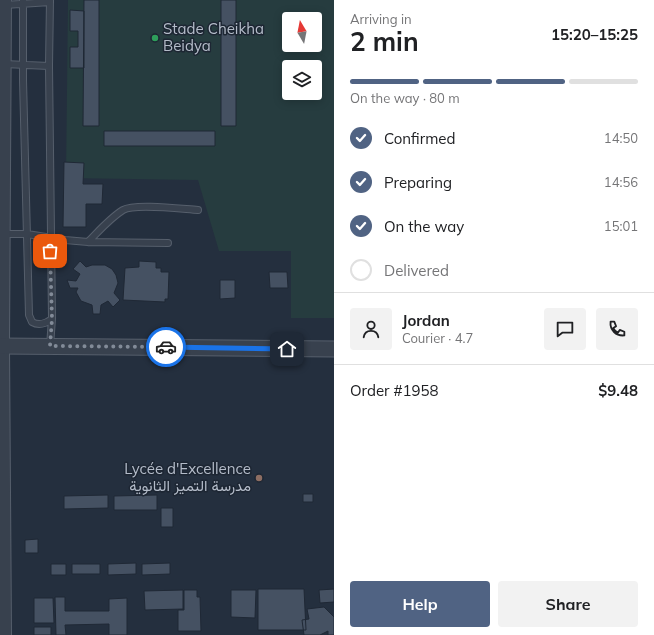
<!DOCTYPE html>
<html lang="en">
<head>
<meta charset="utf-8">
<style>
	:root { --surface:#fff; --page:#f2f2f2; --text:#202124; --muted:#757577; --line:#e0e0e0; --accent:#506383 }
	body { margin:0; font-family:Mulish,Vazirmatn,sans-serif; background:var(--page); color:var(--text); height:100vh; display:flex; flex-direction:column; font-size:15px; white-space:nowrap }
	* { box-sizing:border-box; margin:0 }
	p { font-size:13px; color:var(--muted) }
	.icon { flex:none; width:22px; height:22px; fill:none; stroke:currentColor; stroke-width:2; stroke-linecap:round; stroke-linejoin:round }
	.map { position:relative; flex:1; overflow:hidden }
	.details { display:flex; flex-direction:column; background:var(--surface); width:320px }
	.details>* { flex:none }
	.needle { width:26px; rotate:350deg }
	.tools { position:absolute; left:282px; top:12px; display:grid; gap:8px }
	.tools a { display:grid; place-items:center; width:40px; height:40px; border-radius:4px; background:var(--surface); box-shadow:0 2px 10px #0003; font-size:20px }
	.pin { position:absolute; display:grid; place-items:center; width:34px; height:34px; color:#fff; margin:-17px; border-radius:8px; box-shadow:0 2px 6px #0006 }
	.courier { position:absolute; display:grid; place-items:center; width:40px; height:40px; margin:-20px; border:3px solid #1a73e8; border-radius:50%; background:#fff; color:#222; box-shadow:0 1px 5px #0007 }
	.summary em { font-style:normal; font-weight:700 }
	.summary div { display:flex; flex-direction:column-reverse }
	.summary { display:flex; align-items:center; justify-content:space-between; height:68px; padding:0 16px }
	h1 { font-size:26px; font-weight:700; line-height:30px }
	.bar { display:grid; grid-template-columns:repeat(4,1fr); gap:6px 4px; align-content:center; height:48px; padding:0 16px }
	.bar i { height:5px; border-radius:3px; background:var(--line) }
	.bar .selected { background:var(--accent) }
	.bar p { grid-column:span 4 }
	.line { display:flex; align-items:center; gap:10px; padding:0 16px; border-top:1px solid var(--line) }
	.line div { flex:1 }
	.round { display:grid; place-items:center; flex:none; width:42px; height:42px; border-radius:4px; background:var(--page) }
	ol { padding:0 16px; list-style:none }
	li { display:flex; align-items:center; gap:12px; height:44px }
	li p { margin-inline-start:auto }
	li .icon { padding:4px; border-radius:50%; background:var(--accent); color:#fff; stroke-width:4 }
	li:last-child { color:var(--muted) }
	li i { width:22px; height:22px; border:2px solid var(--line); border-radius:50% }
	.primary-button { display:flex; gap:8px; margin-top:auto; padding:8px 16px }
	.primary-button a { flex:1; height:46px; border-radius:4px; background:var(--accent); color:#fff; font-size:16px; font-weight:700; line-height:46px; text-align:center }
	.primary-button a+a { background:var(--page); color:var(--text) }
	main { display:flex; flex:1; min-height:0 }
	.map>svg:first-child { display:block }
	.green { fill:#263c3f; fill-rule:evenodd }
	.building { fill:#455162; stroke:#1f2835 }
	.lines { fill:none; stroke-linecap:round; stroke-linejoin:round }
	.service-casing { stroke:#565f6c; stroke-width:8 }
	.minor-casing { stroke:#565f6c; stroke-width:14 }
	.tertiary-casing { stroke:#565f6c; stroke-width:17 }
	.service { stroke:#38414e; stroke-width:6 }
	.minor { stroke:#38414e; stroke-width:12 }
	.tertiary { stroke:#38414e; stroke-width:15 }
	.done { stroke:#828b98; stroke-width:4; stroke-dasharray:0 7.2 }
	.route { stroke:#1a73e8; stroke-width:5 }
	.leisure-dot { fill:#2e9e5b; stroke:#1d2633; stroke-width:1.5 }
	.education-dot { fill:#8d6e63; stroke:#1d2633; stroke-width:1.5 }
	.labels { text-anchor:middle; stroke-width:3; stroke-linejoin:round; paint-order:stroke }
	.poi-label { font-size:15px; fill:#b4bcc9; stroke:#1d2633; text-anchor:start }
</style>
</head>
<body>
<main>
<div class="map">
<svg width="334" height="635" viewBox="0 0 334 635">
	<rect width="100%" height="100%" fill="#242f3e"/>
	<path class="green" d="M68,0H334V318H291V251H219L198,180L66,178ZM289,19H315V45H289ZM289,67H315V93H289Z"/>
	<path class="building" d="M84,0H99V126H83Z
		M221,0H236V126H221Z
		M70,10L84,11V68H70V47H78V31H70Z
		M104,131H215V146H104Z
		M64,162L84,163L83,184H103L102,204H86V227H63Z
		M80,261L86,267L92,265H105L112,269L116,275L118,283L114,293L120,300L113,307L108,301L101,305L100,314H93L92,305L81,301L76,292L78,288H70L67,280L76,281L80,274L73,269Z
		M139,261L156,262V268H161V272H169L168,299H165V302L123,300L125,268L139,267Z
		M269,272H287L288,288H270Z
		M220,280H235V298L220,299Z
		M303,494H313V502H303Z
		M108,495V508L64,509V496Z
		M157,495V510H114V496Z
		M161,508H173V527H161Z
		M38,539V553H25V540Z
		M136,563V574L108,575V564Z
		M170,563V574L142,575V564Z
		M51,564H66V575H51Z
		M72,564H100V574H72Z
		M258,589H304L306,630H258Z
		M334,589V602L320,603L319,590Z
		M183,590V609L145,610L144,591Z
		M184,590H197V597H200L201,631H178V610H184Z
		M231,590H256L255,618L231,617Z
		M55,597H65V611H109V599L127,598V635H109V624L65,625L66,635H56Z
		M34,598H53L54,623H34Z
		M324,607L334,617V635H328V631L320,635H304L302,620L309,619L307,609Z
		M34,627H51V635H34Z"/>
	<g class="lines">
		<g class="service-casing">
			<path id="service" d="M23,0V80L29,315L32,322C39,326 45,324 52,319L49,66L50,0
				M5,5L50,2
				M4,64L49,66
				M4,234H27L65,240L88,242L168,243
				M88,242C99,231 110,218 123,210C135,203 182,209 198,210
				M50,346L52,319"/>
		</g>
		<g class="minor-casing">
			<path id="minor" d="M5,635L3,346L5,0"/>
		</g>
		<g class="tertiary-casing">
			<path id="tertiary" d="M0,346L334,349"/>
		</g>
		<use href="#service" class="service"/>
		<use href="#minor" class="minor"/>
		<use href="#tertiary" class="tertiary"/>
	</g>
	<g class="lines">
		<path class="done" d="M50,251L52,319L50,346L166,347"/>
		<path class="route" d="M166,347L287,349"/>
	</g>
	<circle class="leisure-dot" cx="155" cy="38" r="4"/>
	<circle class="education-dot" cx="259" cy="478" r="4"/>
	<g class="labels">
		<g class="poi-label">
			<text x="163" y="34">Stade Cheikha<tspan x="163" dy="17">Beidya</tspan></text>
			<text x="251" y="474" text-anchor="end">Lycée d'Excellence<tspan x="251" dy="17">مدرسة التميز الثانوية</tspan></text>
		</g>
	</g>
</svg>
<div class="tools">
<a><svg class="needle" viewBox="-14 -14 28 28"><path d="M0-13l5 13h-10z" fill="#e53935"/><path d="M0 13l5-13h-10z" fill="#757577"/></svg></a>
<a><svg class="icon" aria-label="layers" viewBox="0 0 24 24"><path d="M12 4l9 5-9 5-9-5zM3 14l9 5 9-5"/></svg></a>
</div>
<div class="pin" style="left:50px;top:251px;background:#ea580c"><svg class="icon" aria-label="bag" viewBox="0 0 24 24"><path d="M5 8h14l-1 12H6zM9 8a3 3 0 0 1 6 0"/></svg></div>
<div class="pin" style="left:287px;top:349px;background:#1f2937"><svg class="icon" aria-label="home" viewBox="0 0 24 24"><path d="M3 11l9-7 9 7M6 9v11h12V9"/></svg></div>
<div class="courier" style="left:166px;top:347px"><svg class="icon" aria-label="car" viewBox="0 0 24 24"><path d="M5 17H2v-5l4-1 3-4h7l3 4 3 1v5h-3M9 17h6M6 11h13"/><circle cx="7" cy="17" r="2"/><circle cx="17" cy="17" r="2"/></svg></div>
</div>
<section class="details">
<div class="summary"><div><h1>2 min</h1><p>Arriving in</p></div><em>15:20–15:25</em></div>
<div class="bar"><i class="selected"></i><i class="selected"></i><i class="selected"></i><i></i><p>On the way · 80 m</p></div>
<ol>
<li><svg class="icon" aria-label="check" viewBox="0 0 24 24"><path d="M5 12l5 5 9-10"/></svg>Confirmed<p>14:50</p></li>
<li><svg class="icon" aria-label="check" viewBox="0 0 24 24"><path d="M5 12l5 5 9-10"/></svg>Preparing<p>14:56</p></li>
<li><svg class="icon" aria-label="check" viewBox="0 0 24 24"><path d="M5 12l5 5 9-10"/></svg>On the way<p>15:01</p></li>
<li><i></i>Delivered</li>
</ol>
<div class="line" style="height:72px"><a class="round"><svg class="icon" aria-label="person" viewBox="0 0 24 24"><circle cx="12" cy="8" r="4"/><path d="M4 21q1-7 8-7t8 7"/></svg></a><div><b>Jordan</b><p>Courier · 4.7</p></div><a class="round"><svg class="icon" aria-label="chat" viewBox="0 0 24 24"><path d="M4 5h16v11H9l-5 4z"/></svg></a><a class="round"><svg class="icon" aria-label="phone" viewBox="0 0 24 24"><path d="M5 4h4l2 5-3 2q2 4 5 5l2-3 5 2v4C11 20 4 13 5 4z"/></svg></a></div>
<div class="line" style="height:52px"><div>Order #1958</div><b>$9.48</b></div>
<div class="primary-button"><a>Help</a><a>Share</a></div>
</section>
</main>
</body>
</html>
